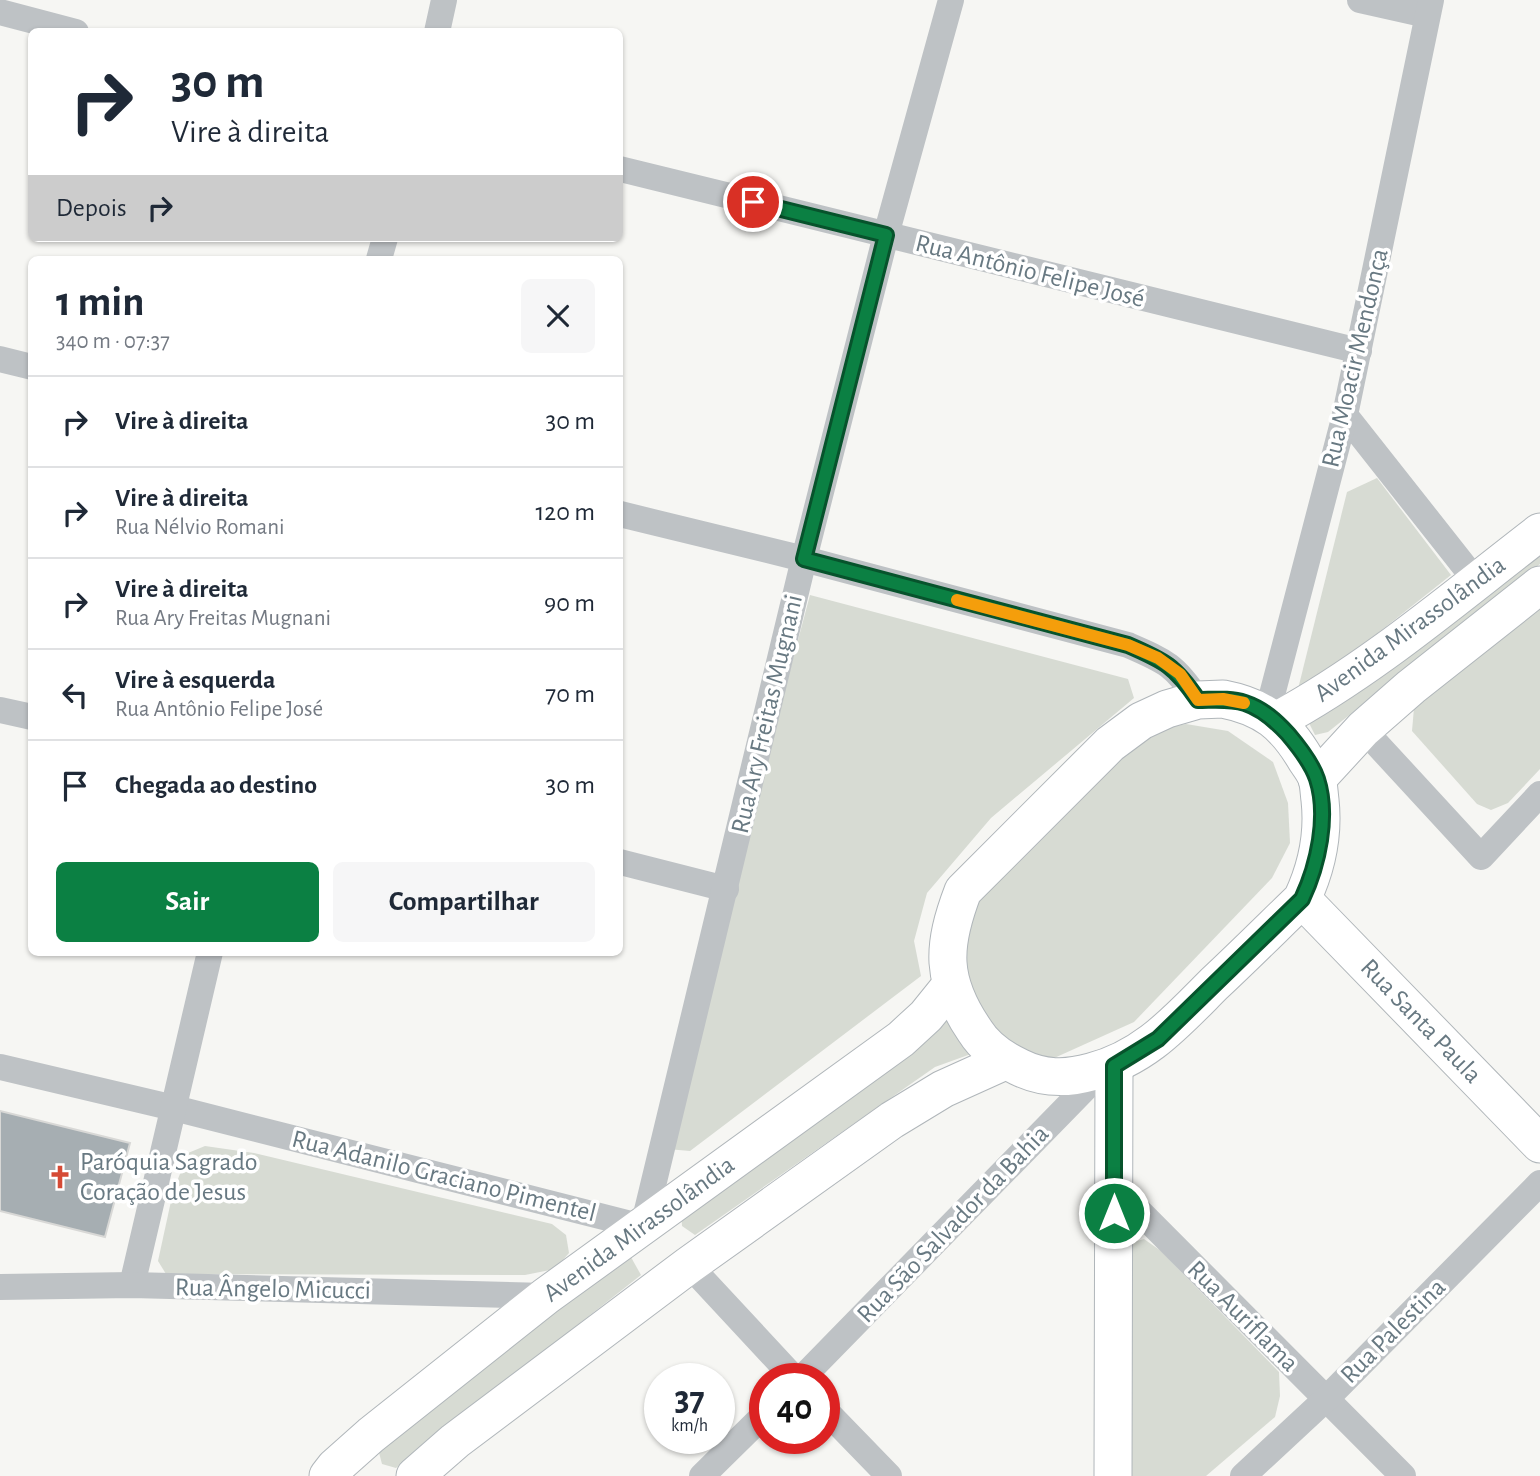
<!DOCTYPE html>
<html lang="pt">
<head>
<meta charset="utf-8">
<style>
	body { margin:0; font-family:"Alegreya Sans",sans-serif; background:#f6f6f7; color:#1f2937; height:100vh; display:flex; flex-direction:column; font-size:26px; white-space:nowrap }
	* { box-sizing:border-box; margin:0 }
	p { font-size:23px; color:#747a83 }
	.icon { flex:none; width:38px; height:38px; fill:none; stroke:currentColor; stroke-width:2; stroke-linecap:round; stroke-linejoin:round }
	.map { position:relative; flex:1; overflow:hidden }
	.sheet { position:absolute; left:28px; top:256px; width:595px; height:700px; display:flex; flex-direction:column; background:#fff; border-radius:10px; box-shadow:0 2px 5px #0004 }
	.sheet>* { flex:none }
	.hud { position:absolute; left:28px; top:28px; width:595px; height:214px; border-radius:10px; box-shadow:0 2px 5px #0004; background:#fff; color:#1f2937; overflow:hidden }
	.speed { position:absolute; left:644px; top:1363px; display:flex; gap:14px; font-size:35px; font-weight:700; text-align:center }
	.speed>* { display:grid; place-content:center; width:91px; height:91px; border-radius:50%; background:#fff; box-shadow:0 2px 5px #0004; line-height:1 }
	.speed small { font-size:18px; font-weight:400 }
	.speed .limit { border:10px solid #d22; background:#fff; color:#111 }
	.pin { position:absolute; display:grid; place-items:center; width:60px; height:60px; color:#fff; margin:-30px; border:4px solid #fff; border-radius:50%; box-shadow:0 2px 7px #0007 }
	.me { position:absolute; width:77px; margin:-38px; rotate:0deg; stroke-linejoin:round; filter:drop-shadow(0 0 5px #0008) }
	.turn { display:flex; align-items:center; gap:24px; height:147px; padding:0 28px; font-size:32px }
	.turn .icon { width:91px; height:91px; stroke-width:2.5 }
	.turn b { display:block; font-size:49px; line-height:60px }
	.then { display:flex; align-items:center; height:66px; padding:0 28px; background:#0003; gap:14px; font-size:26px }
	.round { display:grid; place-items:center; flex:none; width:74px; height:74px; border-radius:10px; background:#f6f6f7 }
	.summary { display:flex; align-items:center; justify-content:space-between; height:119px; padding:0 28px }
	h1 { font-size:42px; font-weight:700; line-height:52px }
	.primary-button { display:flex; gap:14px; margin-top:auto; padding:14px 28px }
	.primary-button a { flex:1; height:80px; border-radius:10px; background:#0b8043; color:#fff; font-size:28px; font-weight:700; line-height:80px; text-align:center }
	.primary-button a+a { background:#f6f6f7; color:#1f2937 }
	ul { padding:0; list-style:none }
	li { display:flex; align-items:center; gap:21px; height:91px; padding:0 28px; border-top:2px solid #e0e1e3 }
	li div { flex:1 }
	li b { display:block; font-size:26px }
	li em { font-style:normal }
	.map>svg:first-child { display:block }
</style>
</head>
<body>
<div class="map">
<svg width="1540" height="1476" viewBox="0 0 1540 1476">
	<rect width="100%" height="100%" fill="#f6f6f3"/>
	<g fill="#d7dbd3">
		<path d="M1377,478L1451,575L1310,687L1299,685L1347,492Z"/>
		<path d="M1540,541V564L1328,732L1315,735L1308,721Z"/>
		<path d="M810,595L1128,679L1134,698L991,818L927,893L914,941L921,976L690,1151L667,1149L675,1102Z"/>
		<path d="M1540,608V769L1508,803L1491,810L1477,804L1412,731L1414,708Z"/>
		<path d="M1186,724L1228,731L1273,762L1288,803L1290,843L1272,878L1134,1022L1052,1059L1002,1043L960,984L974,889L1148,732Z"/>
		<path d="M946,1014L982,1050L935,1067L695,1235L682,1226L681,1211Z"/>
		<path d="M205,1146L254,1153L552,1224L566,1235L569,1253L555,1269L525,1275L166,1274L158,1261L173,1192L188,1153Z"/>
		<path d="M1144,1239L1161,1251L1279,1372L1280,1396L1275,1417L1206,1476H1119L1123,1245Z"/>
		<path d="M627,1250L641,1275L396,1468L382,1464L377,1445Z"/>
	</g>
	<path fill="#a6aeb2" stroke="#d8d8d6" stroke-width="2" d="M0,1111L130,1143L105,1237L0,1211Z"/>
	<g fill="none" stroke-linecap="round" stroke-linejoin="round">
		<g stroke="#b0b6ba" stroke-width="39">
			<g id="secondary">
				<path d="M1223,699C1264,707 1285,724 1306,760C1310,766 1315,772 1317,779C1319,785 1319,793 1320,800C1324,836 1317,867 1302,899C1273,927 1244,956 1214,984C1176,1022 1145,1058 1091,1072C1066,1079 1043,1079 1019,1067C1002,1059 985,1047 975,1031C940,980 942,946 963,891L1110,744L1141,721L1167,709L1198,700Z"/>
				<path d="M1276,721C1372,669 1454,598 1540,532"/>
				<path d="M1317,779L1363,729L1411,687L1540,585"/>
				<path d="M1302,899L1540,1144"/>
				<path d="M328,1476L335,1467L371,1435L546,1296L901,1039L926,1016L951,985"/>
				<path d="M415,1476L455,1441L689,1265L892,1120L943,1089L1005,1061"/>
				<path d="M1113,1476L1114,1066"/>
			</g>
		</g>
		<g stroke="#bec2c5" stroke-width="26">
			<path d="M1360,0L1427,15"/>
			<path d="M0,12L76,32"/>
			<path d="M437,32L444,0"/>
			<path d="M620,169L1359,351"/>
			<path d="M379,259L385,238"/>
			<path d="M0,359L32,367"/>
			<path d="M1345,415L1476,581"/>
			<path d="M620,514L804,559L1128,645C1165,661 1175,665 1198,700"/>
			<path d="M0,710L32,717"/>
			<path d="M1267,714L1345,415L1431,0"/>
			<path d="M1363,729L1481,857L1540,794"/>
			<path d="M620,862L726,889"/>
			<path d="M0,1067L174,1108L643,1227L804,559L886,235L951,0"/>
			<path d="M1114,1186L1403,1476"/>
			<path d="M689,1265L795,1379"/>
			<path d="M132,1285L210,952"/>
			<path d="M0,1287L132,1285L546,1296"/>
			<path d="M801,1379L1105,1068"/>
			<path d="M824,1409L889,1476"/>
			<path d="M702,1476L765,1414"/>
			<path d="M1243,1476L1326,1399L1540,1183"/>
		</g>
		<use href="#secondary" stroke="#fff" stroke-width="37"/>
	</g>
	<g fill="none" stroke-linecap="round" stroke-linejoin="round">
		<g stroke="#07532c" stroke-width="18">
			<path id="route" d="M753,202L886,235L804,559L1128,645C1165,661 1175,666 1198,700C1213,700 1230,698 1245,703C1263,709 1276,721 1288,734C1299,747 1312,764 1317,779C1329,816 1318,865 1302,899L1158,1039L1114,1066V1213"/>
		</g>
		<use href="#route" stroke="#0b8043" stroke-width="12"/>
		<path stroke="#f59e0b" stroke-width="12" d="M957,600L1128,645L1158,658L1180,674L1198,700L1223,699L1244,703"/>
	</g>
	<defs>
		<g id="church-bare" transform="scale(1.89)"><path d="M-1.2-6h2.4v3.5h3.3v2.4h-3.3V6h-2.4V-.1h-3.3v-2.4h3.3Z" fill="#d54a35" stroke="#fff" stroke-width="2.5" paint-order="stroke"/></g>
	</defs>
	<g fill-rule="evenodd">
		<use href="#church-bare" x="60" y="1177"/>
	</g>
	<g text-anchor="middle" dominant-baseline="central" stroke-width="7" stroke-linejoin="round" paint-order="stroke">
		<g font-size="26" fill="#687982" stroke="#fff">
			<text transform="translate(1030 271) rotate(14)">Rua Antônio Felipe José</text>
			<text transform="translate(1355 358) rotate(-77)">Rua Moacir Mendonça</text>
			<text transform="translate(1410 629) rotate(-36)">Avenida Mirassolândia</text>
			<text transform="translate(767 714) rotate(-77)">Rua Ary Freitas Mugnani</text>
			<text transform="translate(1421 1021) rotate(46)">Rua Santa Paula</text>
			<text transform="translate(444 1176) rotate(14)">Rua Adanilo Graciano Pimentel</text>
			<text transform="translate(953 1224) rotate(-46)">Rua São Salvador da Bahia</text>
			<text transform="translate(639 1229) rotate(-36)">Avenida Mirassolândia</text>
			<text transform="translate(273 1289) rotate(1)">Rua Ângelo Micucci</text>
			<text transform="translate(1243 1316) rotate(45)">Rua Auriflama</text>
			<text transform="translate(1393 1331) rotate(-45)">Rua Palestina</text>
		</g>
		<g font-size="26" fill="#687982" stroke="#fff" text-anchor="start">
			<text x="80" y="1162">Paróquia Sagrado<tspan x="80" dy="30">Coração de Jesus</tspan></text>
		</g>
	</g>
</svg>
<div class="speed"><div>37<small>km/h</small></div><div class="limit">40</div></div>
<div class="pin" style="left:753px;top:202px;background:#d93025"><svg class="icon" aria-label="arrive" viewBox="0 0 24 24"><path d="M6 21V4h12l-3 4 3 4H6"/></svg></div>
<svg class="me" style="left:1114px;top:1213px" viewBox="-20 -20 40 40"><circle r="17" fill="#0b8043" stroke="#fff" stroke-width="3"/><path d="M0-11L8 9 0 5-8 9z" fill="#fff"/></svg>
<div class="hud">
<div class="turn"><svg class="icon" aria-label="right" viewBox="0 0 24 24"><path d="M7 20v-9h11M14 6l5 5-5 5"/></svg><div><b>30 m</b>Vire à direita</div></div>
<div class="then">Depois<svg class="icon" aria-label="right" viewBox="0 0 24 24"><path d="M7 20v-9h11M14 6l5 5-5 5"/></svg></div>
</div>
<section class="sheet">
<div class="summary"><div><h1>1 min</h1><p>340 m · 07:37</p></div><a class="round"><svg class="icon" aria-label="close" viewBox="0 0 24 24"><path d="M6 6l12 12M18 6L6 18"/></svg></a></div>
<ul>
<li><svg class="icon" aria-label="right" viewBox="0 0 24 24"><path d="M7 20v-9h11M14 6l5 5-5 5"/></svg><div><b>Vire à direita</b></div><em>30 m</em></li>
<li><svg class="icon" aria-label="right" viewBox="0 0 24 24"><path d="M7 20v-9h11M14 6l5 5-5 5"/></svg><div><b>Vire à direita</b><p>Rua Nélvio Romani</p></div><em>120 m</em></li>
<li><svg class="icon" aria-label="right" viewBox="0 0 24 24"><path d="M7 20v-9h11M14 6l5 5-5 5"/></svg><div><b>Vire à direita</b><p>Rua Ary Freitas Mugnani</p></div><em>90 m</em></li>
<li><svg class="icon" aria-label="left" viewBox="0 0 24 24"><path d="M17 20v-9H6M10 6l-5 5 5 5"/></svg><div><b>Vire à esquerda</b><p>Rua Antônio Felipe José</p></div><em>70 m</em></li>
<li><svg class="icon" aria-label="arrive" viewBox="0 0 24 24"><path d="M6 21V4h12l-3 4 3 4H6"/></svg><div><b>Chegada ao destino</b></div><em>30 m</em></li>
</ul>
<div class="primary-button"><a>Sair</a><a>Compartilhar</a></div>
</section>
</div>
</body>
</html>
